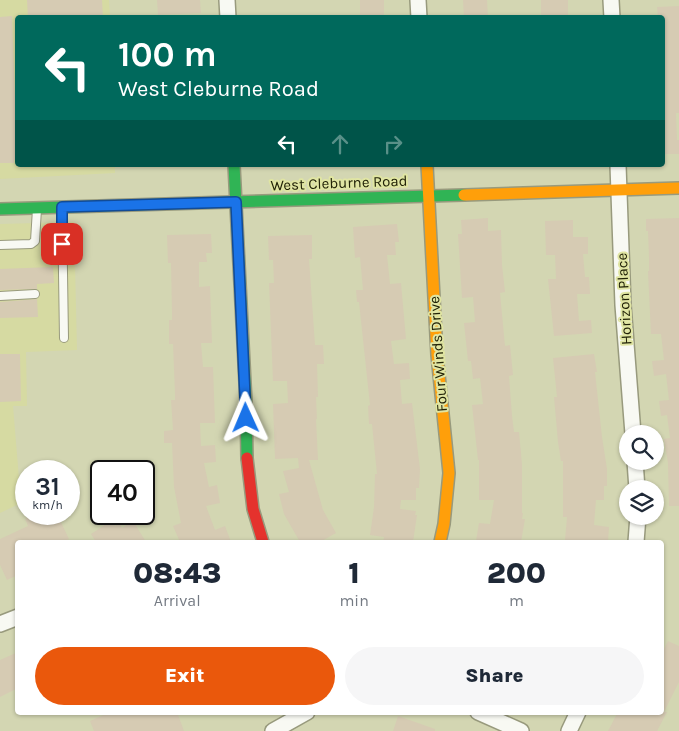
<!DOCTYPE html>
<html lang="en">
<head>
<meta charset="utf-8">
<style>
	body { margin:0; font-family:Karla,sans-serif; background:#f6f6f7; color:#1f2937; height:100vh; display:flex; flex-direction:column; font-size:19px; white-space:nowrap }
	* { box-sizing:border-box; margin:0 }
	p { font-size:16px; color:#747a83 }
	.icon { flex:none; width:28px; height:28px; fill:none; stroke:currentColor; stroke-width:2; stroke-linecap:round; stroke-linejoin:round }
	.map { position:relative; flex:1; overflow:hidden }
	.side { position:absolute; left:15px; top:540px; width:649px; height:175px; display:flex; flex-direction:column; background:#fff; border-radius:5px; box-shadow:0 1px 4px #0004 }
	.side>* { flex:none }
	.banner { position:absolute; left:15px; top:15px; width:650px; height:152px; border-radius:5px; box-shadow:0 1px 4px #0004; background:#00695c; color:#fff; overflow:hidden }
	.tools { position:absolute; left:619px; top:425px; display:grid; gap:10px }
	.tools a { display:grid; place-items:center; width:45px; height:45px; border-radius:50%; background:#fff; box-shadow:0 1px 4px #0004; font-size:25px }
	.speed { position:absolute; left:15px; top:460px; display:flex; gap:10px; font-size:25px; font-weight:700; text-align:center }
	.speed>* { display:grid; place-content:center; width:65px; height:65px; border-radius:50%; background:#fff; box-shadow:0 1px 4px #0004; line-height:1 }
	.speed small { font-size:12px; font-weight:400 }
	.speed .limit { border:2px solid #111; border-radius:8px; background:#fff; color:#111 }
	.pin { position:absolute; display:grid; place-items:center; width:42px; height:42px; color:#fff; margin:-21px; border-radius:10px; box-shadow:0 2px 8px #0006 }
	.me { position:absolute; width:55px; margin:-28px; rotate:359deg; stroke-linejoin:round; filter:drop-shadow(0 0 4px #0008) }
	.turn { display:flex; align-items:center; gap:18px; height:105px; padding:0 20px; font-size:22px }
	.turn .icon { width:65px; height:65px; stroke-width:2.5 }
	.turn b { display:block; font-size:35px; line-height:42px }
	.lanes { display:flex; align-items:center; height:48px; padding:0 20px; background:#0003; justify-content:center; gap:25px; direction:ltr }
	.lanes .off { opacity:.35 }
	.eta { display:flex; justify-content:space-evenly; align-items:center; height:85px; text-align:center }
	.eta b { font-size:30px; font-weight:800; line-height:35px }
	.button { display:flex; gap:10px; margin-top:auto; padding:10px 20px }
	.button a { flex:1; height:58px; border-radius:30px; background:#ea580c; color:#fff; font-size:20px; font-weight:800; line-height:58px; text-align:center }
	.button a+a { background:#f6f6f7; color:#1f2937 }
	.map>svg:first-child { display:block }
</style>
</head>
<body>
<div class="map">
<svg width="679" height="731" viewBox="0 0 679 731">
	<rect width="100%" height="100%" fill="#d3d6b2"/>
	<g fill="#d6daa2">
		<path d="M0,0H109L110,17L18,18V165H115V173L0,179Z"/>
		<path d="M74,222L77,350L26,352L27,406H13L21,503L0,513V224Z"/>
	</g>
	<g fill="#d6cbb3">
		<path d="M27,0H102L103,18H28Z"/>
		<path d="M157,0H200L201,13L158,15Z"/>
		<rect x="360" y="0" width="24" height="18"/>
		<path d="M463,0H487L488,18H464Z"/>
		<rect x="541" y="0" width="27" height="18"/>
		<path d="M679,6V113H676L677,140H679V154H662V18H658L657,7Z"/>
		<path d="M12,16L15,98H17L18,160H14V163H0V17Z"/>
		<path d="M488,218V231L501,230L502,265L505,292L500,293L505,346L510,345L513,375L509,376L512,416L514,432H519L522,464V513H523L522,519H525L521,542H486L476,541L479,523L490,524L494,500H479V460H478L472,405L483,404L480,378L473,379L471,361H468L464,323L475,322L473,297L462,298L458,234H462L461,220Z"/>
		<path d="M679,218V506H669L668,463L664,439L670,438L667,415L661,416L659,401L669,400L666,374L654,376L652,361L664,360L661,334H651L648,271H649V257L648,231H646V219Z"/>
		<path d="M573,220V237H588V254H583L585,277H589L590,294H577L579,321L591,320L592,333L554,336L548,279H556L555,255H546L545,221Z"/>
		<path d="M397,224L399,242H395L396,255H387L390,284L401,283L406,339L391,341L394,364L409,363L410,379L400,380L402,404L412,403L420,469L419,488H416V500H401L400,509L416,511L415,515H417L413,542H383L384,537L370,535L374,507L375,474H377L372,424H369L368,406L370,405L359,302H357L356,290H363L360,257L355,258L353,227Z"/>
		<path d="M211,234L212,253H206L207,262H199V287L210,286L212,343H201L203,367H213L215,423H200L201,446L215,445L216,462L204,463L209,487L217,485L220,503L206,506L215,530L225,526L231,542H180L173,526L181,523L174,487L172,443H164V431L173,430L171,400H175V394L173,344H169V320H172V312L171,263H168L167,235Z"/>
		<path d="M312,235V259H309L315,345H323L324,364H317L318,397H316L317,419H316L318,460H309L323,510L336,533L320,542H300L284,514L279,494L289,492L283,471L299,468L298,458L275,459L273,404L288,403L287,381H273L269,283H274L273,260H269L268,236Z"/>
		<path d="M53,267L54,283L37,284V289L0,290V269Z"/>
		<path d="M37,299L38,317L0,318V302Z"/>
		<path d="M0,354H20L21,401L0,402Z"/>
		<path d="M594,354L597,372H595L602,437L607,469V486H604V500H596L594,525L609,527L608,542L565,540L567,517H563V461H561L558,442L554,397H557L553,358Z"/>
		<path d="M37,514H57L69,539L61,542H18V575L7,580L0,565V539L28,526L25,519Z"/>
		<path d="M111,521L115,526L119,523L122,528L133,521L146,542H96L91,534Z"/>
		<path d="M668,641L679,646V682L664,712H667L657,731H608L618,712H661V655Z"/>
		<path d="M18,652V688L0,697V660Z"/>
		<path d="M110,712H177L184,731H94L90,721Z"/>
		<path d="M398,716L435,729V731H393Z"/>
	</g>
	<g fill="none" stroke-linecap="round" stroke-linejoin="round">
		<g stroke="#989a7d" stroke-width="10">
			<g id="lane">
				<path d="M62,208L64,338"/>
				<path d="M0,245L31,244L35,241L37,209"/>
				<path d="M0,296L35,294"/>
			</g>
		</g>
		<g stroke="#989a7d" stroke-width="18">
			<g id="street">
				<path d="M227,0L228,18"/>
				<path d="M418,0L419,18"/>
				<path d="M611,0L612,18"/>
				<path d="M618,165L623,305L633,434"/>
				<path d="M635,461L637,489"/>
				<path d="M636,542L638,516"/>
				<path d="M0,624L18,617"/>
				<path d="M478,712L521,731"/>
				<path d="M273,731L307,712"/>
				<path d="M569,731L578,712"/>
			</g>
		</g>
		<g stroke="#989a7d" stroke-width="14">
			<g id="fast">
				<path d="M234,165L246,403L247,458"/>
				<path d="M0,209L464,195"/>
			</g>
		</g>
		<g stroke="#989a7d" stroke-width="14">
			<g id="slow">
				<path d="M427,165L437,355L449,473L444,524L440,542"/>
				<path d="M464,195L679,188"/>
			</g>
		</g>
		<g stroke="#989a7d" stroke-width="14">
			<path id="jam" d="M247,458L253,509L263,542"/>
		</g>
		<use href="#lane" stroke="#f8f9f3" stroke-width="8"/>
		<use href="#street" stroke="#f8f9f3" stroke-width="15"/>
		<use href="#fast" stroke="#30b455" stroke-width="11"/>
		<use href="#slow" stroke="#ff9f0a" stroke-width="11"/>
		<use href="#jam" stroke="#e5322d" stroke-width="11"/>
	</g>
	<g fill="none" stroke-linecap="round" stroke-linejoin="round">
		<g stroke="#114b97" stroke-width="12">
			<path id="route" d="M62,244V207L236,202L246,418"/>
		</g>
		<use href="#route" stroke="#1a73e8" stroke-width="9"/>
	</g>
	<g text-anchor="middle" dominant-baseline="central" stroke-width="4" stroke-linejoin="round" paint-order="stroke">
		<g font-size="15" fill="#212207" stroke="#e0e5a3">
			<text transform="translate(339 183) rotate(-2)">West Cleburne Road</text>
			<text transform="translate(624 299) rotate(-93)">Horizon Place</text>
			<text transform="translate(438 354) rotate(-94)">Four Winds Drive</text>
		</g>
	</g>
</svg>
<div class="tools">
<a><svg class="icon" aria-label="search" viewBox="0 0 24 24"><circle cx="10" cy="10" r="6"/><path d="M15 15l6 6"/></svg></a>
<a><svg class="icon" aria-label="layers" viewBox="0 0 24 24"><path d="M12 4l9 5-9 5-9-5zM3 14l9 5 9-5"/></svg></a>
</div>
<div class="speed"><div>31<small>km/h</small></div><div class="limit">40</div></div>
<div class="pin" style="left:62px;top:244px;background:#d93025"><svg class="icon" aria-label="arrive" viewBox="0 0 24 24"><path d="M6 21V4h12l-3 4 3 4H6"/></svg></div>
<svg class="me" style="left:246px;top:418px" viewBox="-20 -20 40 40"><path d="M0-17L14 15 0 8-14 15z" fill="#1a73e8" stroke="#fff" stroke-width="4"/></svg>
<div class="banner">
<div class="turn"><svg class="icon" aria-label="left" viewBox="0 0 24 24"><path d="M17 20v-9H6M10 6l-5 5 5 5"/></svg><div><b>100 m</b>West Cleburne Road</div></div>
<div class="lanes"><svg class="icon" aria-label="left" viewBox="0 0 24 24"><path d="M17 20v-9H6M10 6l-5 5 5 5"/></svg><svg class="icon off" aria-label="ahead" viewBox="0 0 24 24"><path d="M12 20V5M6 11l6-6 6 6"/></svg><svg class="icon off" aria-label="right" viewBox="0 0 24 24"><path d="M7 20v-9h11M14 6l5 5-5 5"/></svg></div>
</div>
<section class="side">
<div class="eta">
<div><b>08:43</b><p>Arrival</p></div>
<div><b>1</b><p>min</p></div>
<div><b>200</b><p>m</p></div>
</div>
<div class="button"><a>Exit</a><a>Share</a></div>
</section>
</div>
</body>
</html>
